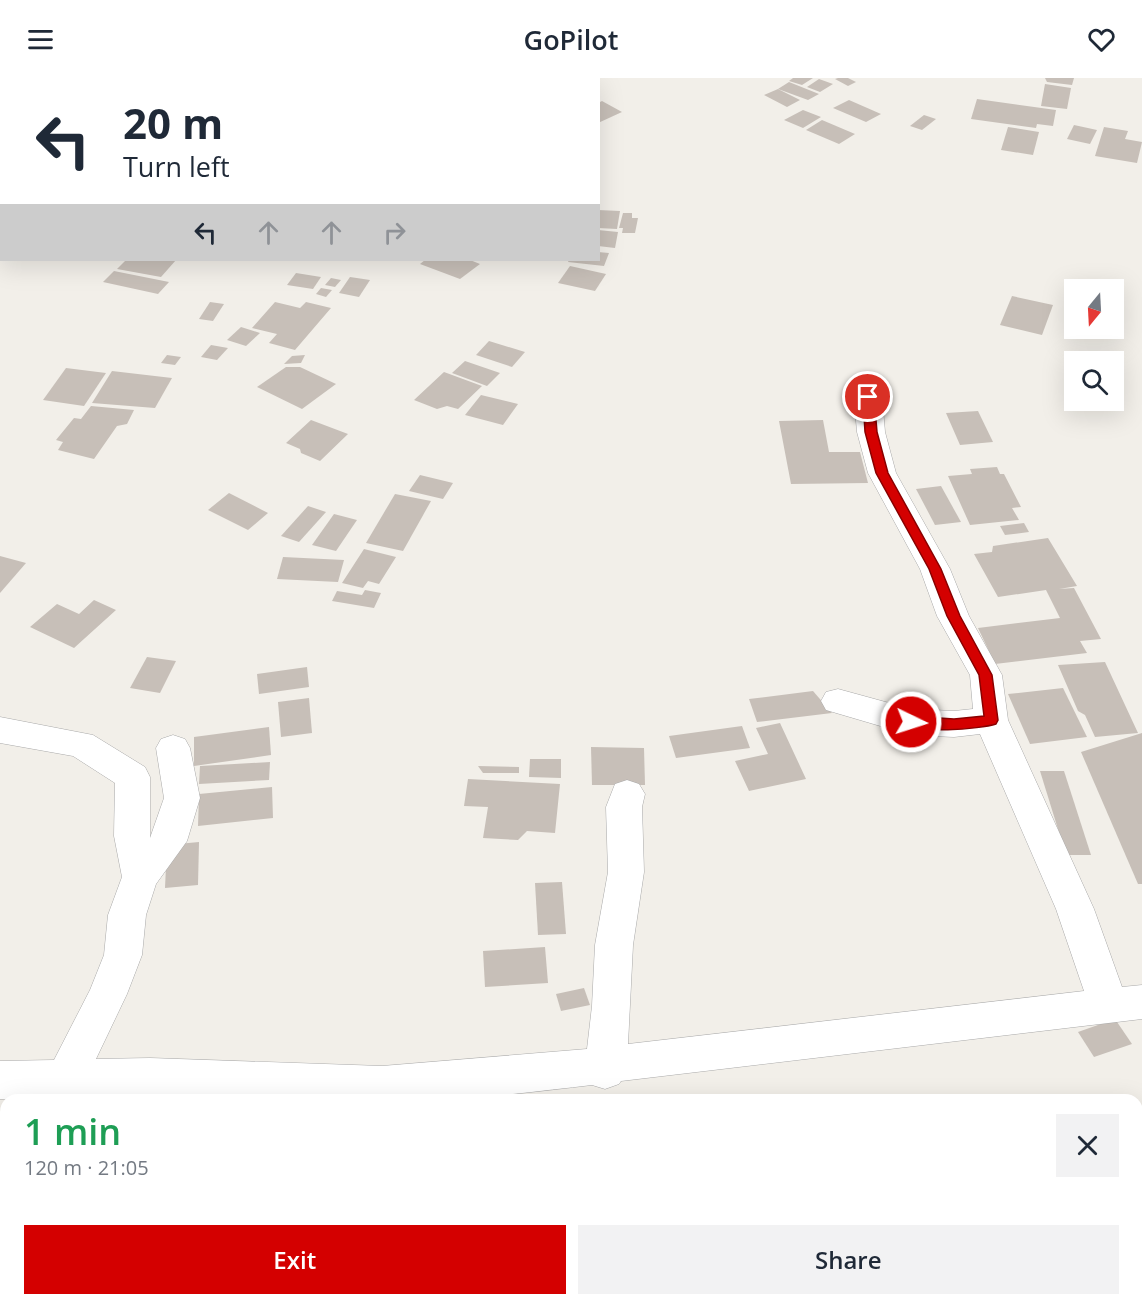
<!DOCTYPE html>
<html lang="en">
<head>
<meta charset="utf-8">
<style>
	body { margin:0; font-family:"Open Sans",sans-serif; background:#f2f2f3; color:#1f2937; height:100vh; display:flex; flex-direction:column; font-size:22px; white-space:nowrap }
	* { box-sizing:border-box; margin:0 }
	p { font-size:20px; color:#747a83 }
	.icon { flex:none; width:33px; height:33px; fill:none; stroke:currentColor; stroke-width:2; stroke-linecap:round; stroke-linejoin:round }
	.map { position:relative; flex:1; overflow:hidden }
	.panel { position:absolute; left:0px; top:1016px; width:1143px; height:212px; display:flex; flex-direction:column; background:#fff; border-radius:18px 18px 0 0; box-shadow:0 6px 24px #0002 }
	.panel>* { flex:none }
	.top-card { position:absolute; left:0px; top:0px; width:600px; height:183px; box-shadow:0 6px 24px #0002; background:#fff; color:#1f2937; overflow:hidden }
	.needle { width:39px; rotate:198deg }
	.fabs { position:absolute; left:1064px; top:201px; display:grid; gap:12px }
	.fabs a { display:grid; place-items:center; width:60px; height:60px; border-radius:0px; background:#fff; box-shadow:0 6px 24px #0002; font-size:30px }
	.pin { position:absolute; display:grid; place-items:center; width:51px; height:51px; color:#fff; margin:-26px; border:3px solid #fff; border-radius:50%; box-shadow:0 2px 6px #0007 }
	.me { position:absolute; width:66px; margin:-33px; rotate:94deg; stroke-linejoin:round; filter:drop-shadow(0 0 4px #0008) }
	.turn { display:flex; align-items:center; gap:21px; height:126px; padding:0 24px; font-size:27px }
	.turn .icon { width:78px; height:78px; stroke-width:2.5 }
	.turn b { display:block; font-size:42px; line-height:51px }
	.lanes { display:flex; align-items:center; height:57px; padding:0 24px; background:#0003; justify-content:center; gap:30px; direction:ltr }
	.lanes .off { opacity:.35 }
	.round { display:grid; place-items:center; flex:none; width:63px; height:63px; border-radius:0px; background:#f2f2f3 }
	.head { display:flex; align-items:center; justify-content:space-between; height:102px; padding:0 24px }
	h1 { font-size:36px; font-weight:600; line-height:45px; color:#1e9e55 }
	.action { display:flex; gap:12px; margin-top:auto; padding:12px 24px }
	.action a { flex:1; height:69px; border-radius:0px; background:#d40000; color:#fff; font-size:24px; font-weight:600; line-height:69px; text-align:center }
	.action a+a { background:#f2f2f3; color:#1f2937 }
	header { display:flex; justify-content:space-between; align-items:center; height:78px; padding:0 24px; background:#fff; font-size:27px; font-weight:600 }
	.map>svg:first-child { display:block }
</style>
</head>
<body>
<header><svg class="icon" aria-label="menu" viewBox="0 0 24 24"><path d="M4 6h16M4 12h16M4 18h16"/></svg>GoPilot<svg class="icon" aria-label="heart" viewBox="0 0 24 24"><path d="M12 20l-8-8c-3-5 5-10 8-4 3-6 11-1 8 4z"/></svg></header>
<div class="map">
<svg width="1142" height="1226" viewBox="0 0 1142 1226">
	<rect width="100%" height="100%" fill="#f2efe9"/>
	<g fill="#c7bfb8">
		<path d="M793,0H813L802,7L789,3Z"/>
		<path d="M838,0H848L856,4L848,8L835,1Z"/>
		<path d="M1045,0H1074L1072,7L1047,4Z"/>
		<path d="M819,1L833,6L820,14L807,9Z"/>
		<path d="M789,4L819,16L808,22L778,11Z"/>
		<path d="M1045,6L1071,10L1067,31L1041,28Z"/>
		<path d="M778,11L800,22L787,29L764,17Z"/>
		<path d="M977,21L1056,32L1053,48L1037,46L1036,50L971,41Z"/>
		<path d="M849,22L881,36L866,44L833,30Z"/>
		<path d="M602,23L622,34L598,45V25Z"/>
		<path d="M803,32L821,39L803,50L784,42Z"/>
		<path d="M924,37L936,41L922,52L910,48Z"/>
		<path d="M822,42L855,56L839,66L806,52Z"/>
		<path d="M1074,47L1097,52L1090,66L1067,61Z"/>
		<path d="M1008,49L1039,54L1033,77L1001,72Z"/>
		<path d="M1104,49L1128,53L1125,61L1142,64L1137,85L1095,78Z"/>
		<path d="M598,132L620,133L617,151L598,150Z"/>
		<path d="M623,135H632V140H638L635,155H622L623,150H619Z"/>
		<path d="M598,152L618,154L615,170L598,168Z"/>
		<path d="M598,174L609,175L604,188L568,184L569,182H598Z"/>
		<path d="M126,182H176L161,199L117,191Z"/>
		<path d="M425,182H470L480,186L460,201L420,186Z"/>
		<path d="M570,188L606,196L595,213L558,205Z"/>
		<path d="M114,193L169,204L158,216L103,204Z"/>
		<path d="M296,195L321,199L313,211L287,207Z"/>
		<path d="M350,199L370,202L359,219L339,215Z"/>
		<path d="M331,200L341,202L335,209L325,207Z"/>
		<path d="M321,210L332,212L326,219L316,216Z"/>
		<path d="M1012,218L1053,227L1042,257L1000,247Z"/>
		<path d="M210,224L224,226L213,243L199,241Z"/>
		<path d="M275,224L300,230L306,224L331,230L295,272L269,265L277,256L252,250Z"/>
		<path d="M241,249L260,255L246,268L227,262Z"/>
		<path d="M489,263L525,274L512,289L476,277Z"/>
		<path d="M211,267L228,270L217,282L201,279Z"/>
		<path d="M167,277L181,279L175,287L161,285Z"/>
		<path d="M305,277L301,285L284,286L292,278Z"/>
		<path d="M465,283L500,295L487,308L452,295Z"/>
		<path d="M286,289H300L336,306L302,331L257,309Z"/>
		<path d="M66,290L106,295L84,328L43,322Z"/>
		<path d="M112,293L172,300L155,330L92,325Z"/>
		<path d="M444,294L482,308L458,331L447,328L437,331L414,322Z"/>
		<path d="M481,317L518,326L503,347L465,337Z"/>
		<path d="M91,328L134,332L127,346L117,348L94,381L58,372L63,364L56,362L74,340L81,341Z"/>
		<path d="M978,333L993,364L960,367L946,335Z"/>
		<path d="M311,342L348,356L320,383L301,375L300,371L286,365Z"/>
		<path d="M823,342L829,374H860L868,405L791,406L779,343Z"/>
		<path d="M997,389L1000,396H1004L1021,429L1012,430L1019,442L970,447L948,398L972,396L970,391Z"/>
		<path d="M420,397L453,405L443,421L409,413Z"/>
		<path d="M941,408L961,444L935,447L916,411Z"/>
		<path d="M229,415L268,435L248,452L208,432Z"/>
		<path d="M395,416L431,423L403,473L366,465Z"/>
		<path d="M308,428L326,434L299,464L281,458Z"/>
		<path d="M334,436L357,442L336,473L312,467Z"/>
		<path d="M1024,445L1029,454L1005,457L1000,448Z"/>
		<path d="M1048,460L1077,508L1059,511L1074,510L1101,561L1080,563L1087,575L995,586L978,550L1060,540L1046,512L998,519L974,476L992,474L993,468Z"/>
		<path d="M364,471L396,479L379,506L368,503L363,510L342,505Z"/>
		<path d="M0,478L26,485L0,515Z"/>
		<path d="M283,479L344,482L338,504L277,501Z"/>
		<path d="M365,512L381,515L374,530L332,523L337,513L362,517Z"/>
		<path d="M94,522L116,532L74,570L30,549L57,526L79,536Z"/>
		<path d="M147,579L176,583L160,615L130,610Z"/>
		<path d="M1105,584L1138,655L1095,659L1085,637L1078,633L1058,587Z"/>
		<path d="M307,589L309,609L259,616L257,596Z"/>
		<path d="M1063,610L1087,659L1030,666L1008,616Z"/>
		<path d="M813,613L832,635L757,644L749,621Z"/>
		<path d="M309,620L312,655L281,659L278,624Z"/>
		<path d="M780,645L806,701L749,713L735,683L768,676L756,650Z"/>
		<path d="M742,648L750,670L676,680L669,658Z"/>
		<path d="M269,649L271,677L194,688V659Z"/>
		<path d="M1142,655V806H1138L1081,674Z"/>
		<path d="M591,669L644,670L645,707H592Z"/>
		<path d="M530,681H561V700L529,699Z"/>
		<path d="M270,684L269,702L199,706L200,688Z"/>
		<path d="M478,688L519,689V695H483Z"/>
		<path d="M1040,693H1064L1091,777H1066Z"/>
		<path d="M468,701L560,706L555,755L527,753L518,762L483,760L488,729L464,728Z"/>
		<path d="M272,709L273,740L198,748L199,716Z"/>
		<path d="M199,764L198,807L165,810L167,767Z"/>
		<path d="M562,804L566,856L538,857L535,805Z"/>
		<path d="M545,869L548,905L485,909L483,873Z"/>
		<path d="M584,910L590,927L561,933L556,916Z"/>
		<path d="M1115,941L1132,966L1094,979L1078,954Z"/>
		<rect x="315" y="1221" width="108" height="5"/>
		<path d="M857,1221H915L911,1226H864Z"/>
	</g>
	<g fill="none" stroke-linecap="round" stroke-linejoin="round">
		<g stroke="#a9a9a9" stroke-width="1">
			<g id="minor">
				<path d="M868,311L878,313L882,319L885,354L896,395L950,491L969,538L1002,597L1008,642L1094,831L1122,909L1142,907V941L621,1003L619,1006L605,1011L592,1007C540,1013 486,1020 433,1022C317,1024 202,1015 86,1018L85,1022L0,1021V983L54,982L90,912L104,877L108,837L122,799L114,758L115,705L73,678L0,665V639L93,657L145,689L150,699V760L164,720L156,670L161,661L173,657L185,661L190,670L200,720L187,763L156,806L146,837L142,877L127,916L96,981L150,980L382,988L587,971L592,928L595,867L608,794L606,729L615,706L627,702L639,706L645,716L642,729L644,794L633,867L628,966L1084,913L1056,831L980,656L954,659L911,657L826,632L821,623L826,614L838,611L911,631L954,633L973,631L970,597L937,538L920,491L868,395L857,354L854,319L858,313Z"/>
				<rect x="52" y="1221" width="44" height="5"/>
			</g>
		</g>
		<use href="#minor" fill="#fff" fill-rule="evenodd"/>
	</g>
	<path fill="#d40000" stroke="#8a0000" stroke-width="1.5" d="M868,315L874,319L877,354L888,395L941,491L960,538L992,597L998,642L996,646C981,651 913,657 904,644L911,638L954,641L984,638L979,597L947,538L929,491L876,395L865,354L863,319Z"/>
</svg>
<div class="fabs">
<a><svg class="needle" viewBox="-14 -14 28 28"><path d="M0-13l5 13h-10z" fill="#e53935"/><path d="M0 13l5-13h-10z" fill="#747a83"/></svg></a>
<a><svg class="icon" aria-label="search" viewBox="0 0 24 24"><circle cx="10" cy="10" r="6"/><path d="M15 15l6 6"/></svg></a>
</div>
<div class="pin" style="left:868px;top:319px;background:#d93025"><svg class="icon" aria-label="arrive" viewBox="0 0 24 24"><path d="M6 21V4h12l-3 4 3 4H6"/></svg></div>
<svg class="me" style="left:911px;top:644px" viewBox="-20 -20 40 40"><circle r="17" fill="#d40000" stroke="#fff" stroke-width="3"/><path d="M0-11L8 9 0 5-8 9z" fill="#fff"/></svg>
<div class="top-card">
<div class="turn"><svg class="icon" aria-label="left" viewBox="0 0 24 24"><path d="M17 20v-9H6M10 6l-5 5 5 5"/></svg><div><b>20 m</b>Turn left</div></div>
<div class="lanes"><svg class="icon" aria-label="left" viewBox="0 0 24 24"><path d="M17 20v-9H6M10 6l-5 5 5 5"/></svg><svg class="icon off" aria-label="ahead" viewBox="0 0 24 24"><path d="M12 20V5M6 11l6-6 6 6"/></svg><svg class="icon off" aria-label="ahead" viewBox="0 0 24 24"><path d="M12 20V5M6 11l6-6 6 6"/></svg><svg class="icon off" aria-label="right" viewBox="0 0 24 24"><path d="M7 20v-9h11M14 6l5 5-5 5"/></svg></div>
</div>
<section class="panel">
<div class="head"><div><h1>1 min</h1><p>120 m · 21:05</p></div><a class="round"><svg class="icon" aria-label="close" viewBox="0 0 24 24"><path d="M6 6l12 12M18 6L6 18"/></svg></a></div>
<div class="action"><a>Exit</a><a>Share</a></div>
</section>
</div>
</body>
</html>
